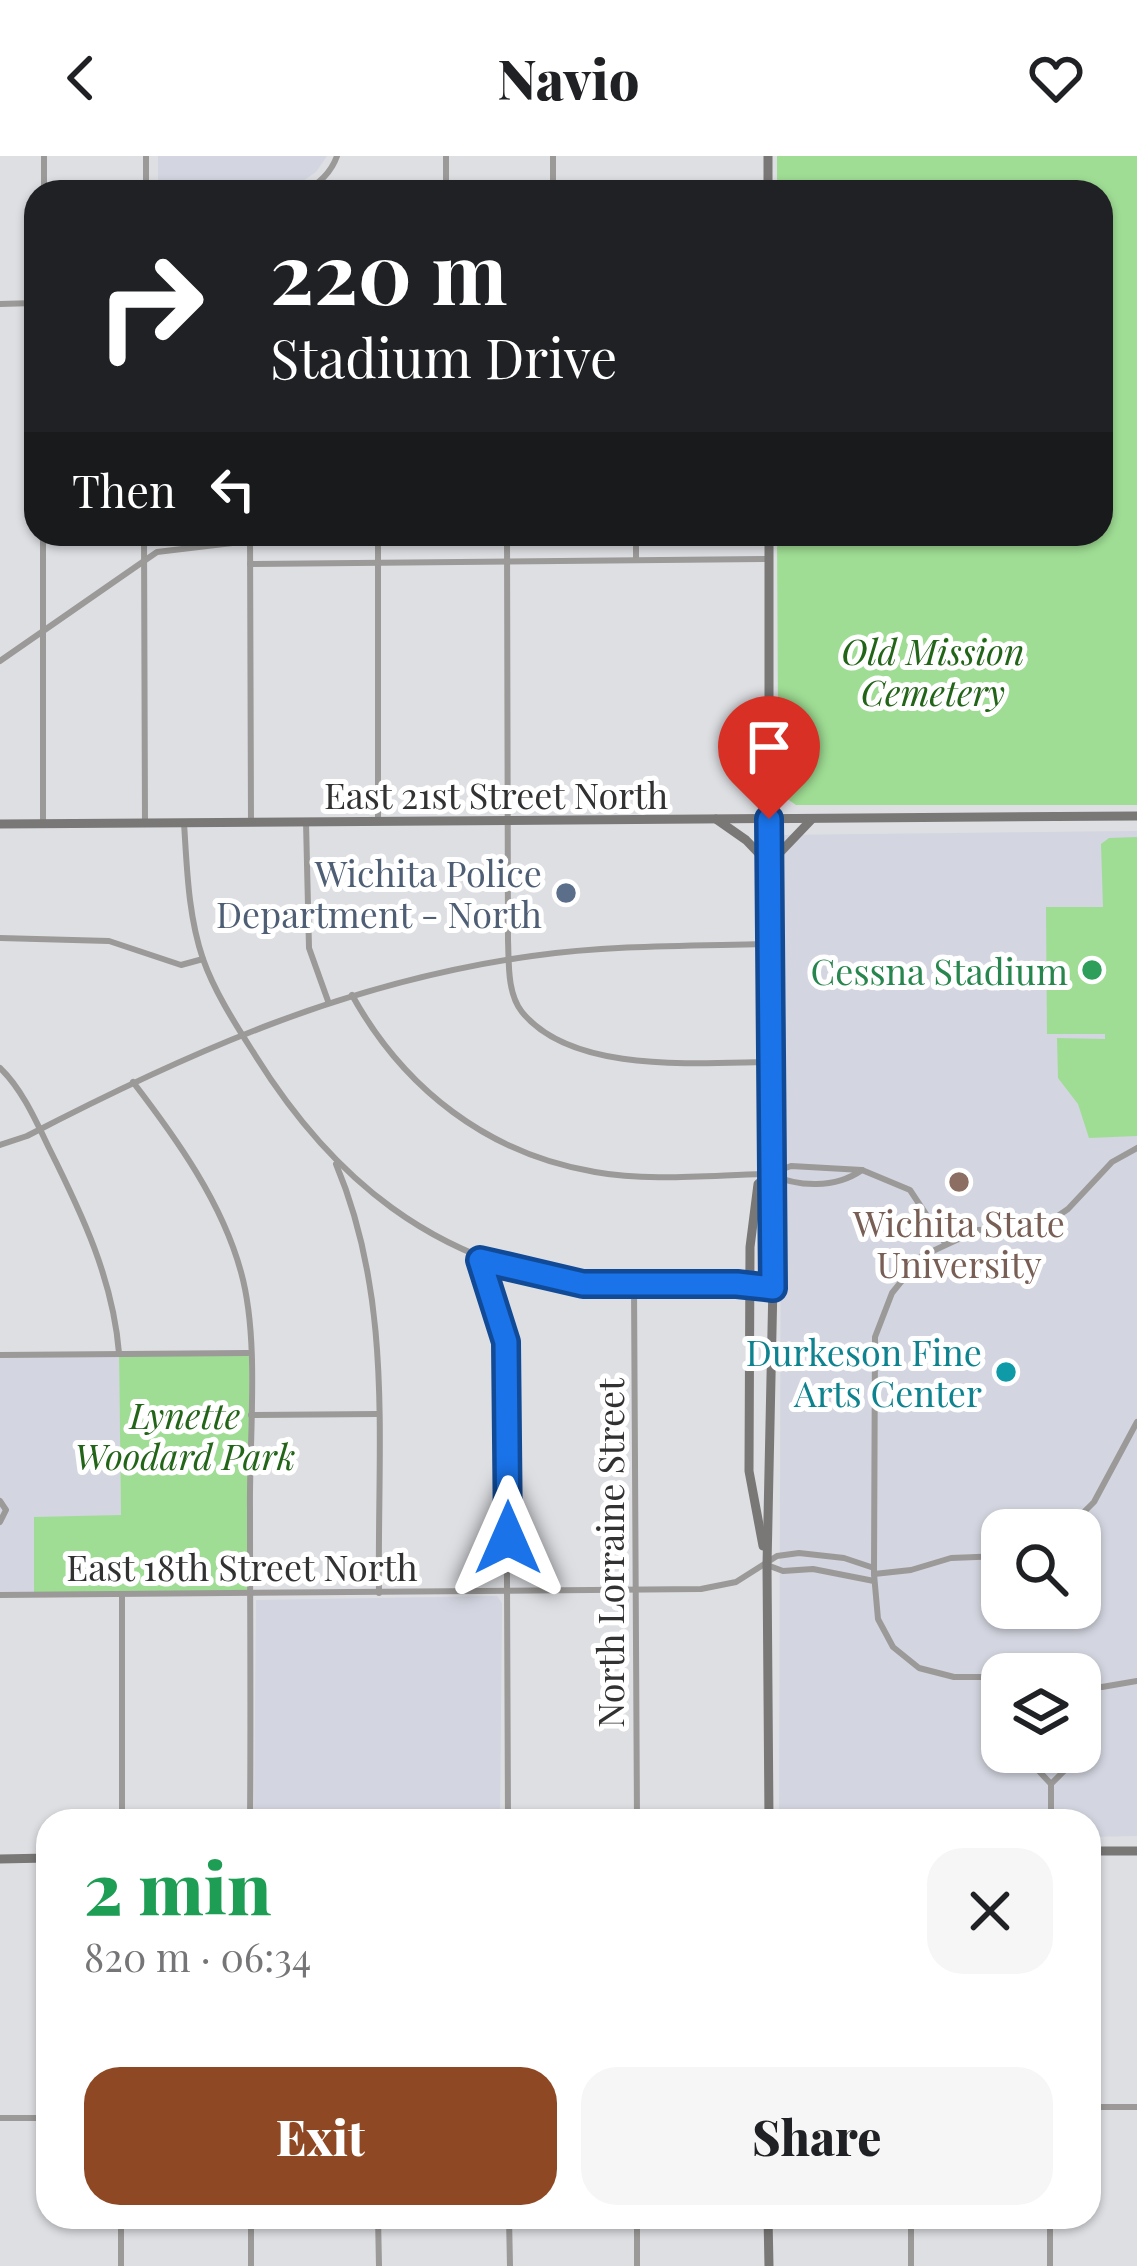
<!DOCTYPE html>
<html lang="en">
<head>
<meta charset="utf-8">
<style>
	body { margin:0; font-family:"Playfair Display",serif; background:#f6f6f6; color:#202124; height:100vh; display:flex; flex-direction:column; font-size:45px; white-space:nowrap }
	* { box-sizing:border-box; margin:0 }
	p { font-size:39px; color:#757577 }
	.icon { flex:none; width:66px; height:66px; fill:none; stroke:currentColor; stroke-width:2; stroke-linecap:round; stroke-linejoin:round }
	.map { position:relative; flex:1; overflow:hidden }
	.panel { position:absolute; left:36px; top:1653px; width:1065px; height:420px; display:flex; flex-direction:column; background:#fff; border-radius:36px; box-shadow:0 3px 9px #0004 }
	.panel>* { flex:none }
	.banner { position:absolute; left:24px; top:24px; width:1089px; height:366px; border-radius:36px; box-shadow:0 3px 9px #0004; background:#202124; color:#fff; overflow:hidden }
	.buttons { position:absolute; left:981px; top:1353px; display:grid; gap:24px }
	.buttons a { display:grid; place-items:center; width:120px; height:120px; border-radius:24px; background:#fff; box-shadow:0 3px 9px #0004; font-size:60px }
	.pin { position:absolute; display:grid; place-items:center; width:102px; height:102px; color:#fff; margin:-123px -51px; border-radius:50% 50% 50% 0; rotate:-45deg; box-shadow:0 0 12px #0007 }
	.pin .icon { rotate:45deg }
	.me { position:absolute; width:132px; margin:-66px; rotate:0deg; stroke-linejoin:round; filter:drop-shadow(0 0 9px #0008) }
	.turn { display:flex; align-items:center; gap:42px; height:252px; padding:0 48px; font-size:54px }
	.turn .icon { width:156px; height:156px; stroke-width:2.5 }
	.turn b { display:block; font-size:84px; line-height:102px }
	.then { display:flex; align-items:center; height:114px; padding:0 48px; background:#0003; gap:24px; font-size:45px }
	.round { display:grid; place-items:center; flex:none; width:126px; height:126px; border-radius:36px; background:#f6f6f6 }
	.overview { display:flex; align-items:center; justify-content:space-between; height:204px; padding:0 48px }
	h1 { font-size:72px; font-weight:800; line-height:90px; color:#1e9e55 }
	.button { display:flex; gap:24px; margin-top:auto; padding:24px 48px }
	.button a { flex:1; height:138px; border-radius:36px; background:#8f4824; color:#fff; font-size:48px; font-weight:800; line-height:138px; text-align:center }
	.button a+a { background:#f6f6f6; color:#202124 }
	header { display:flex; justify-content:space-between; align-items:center; height:156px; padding:0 48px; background:#fff; font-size:54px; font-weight:800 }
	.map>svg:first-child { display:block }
</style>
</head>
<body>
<header><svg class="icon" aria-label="back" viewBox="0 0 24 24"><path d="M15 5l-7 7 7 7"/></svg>Navio<svg class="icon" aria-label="heart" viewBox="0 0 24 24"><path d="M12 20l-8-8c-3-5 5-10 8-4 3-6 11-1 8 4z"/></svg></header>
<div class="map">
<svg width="1137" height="2110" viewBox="0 0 1137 2110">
	<rect width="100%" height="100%" fill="#dedfe3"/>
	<g fill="#d3d5e0" fill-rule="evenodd">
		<path d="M158,0H327L316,16L291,33L158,36Z"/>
		<path d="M1137,675V1680L1089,1681V1665H779L782,679ZM1002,1374H1080V1452H1002ZM1002,1518H1080V1596H1002Z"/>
		<path d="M119,1197L121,1360L34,1439H0V1199Z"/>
		<path d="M497,1440L502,1447L500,1665H254L256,1444Z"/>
	</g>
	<g fill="#9fdd94">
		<path d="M777,0H1137V649H796L783,640L778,562L777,378H1101V36H777Z"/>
		<path d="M1137,681V980L1089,982L1078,948L1058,922L1057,882L1105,883V878H1047L1046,751H1103L1101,688L1109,682Z"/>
		<path d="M119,1197H249L251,1437L34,1439V1361L121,1359Z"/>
	</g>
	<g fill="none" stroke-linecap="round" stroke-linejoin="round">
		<g stroke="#9b9a98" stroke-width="6">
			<path d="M44,0V36"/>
			<path d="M446,0V36"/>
			<path d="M146,36V0"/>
			<path d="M303,36C319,28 331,17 337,0"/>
			<path d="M553,36V0"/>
			<path d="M0,148L36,147"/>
			<path d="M144,378L145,667"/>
			<path d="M250,378L251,667"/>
			<path d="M507,378L508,784C509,807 507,837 522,856C572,918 698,907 769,906"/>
			<path d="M636,378V404"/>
			<path d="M250,408L768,403"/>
			<path d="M0,505L157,396L249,385"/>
			<path d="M306,666L309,792L328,845"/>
			<path d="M378,666V378"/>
			<path d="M184,667C187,712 188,759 203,803C215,837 236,869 255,899C333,1024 433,1105 581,1128C644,1137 710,1126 773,1132"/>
			<path d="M43,668V378"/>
			<path d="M0,782L109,785L181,809L203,803"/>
			<path d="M352,839C404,933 488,998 595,1016C650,1026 713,1019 769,1018L791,1010L862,1014C835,1033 798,1031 769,1018"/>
			<path d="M0,912C22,933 36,965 49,992C82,1058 113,1123 119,1197"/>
			<path d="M133,926C176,982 222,1046 241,1116C260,1184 249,1282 250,1353C250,1457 251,1561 250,1665"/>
			<path d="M0,989L27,980C191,895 347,826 532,800C611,789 690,790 769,788"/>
			<path d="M336,1008C394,1146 377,1290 379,1437"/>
			<path d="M862,1014L910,1034L945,1087"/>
			<path d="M480,1104L506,1186L508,1665"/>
			<path d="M634,1129L637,1665"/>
			<path d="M0,1199L248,1197"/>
			<path d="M251,1259L377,1258"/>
			<path d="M0,1345L6,1354L0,1366"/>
			<path d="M1066,1374L1094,1346L1137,1266"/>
			<path d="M767,1409L783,1415L813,1413L874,1425"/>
			<path d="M874,1418L911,1414L951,1402L1002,1400"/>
			<path d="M122,1438V1665"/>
			<path d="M0,1439L701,1433L736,1426L777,1400L799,1397L844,1402L874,1412"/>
			<path d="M1002,1521H954L919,1512L893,1491L878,1463L874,1418L875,1181L892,1137L922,1100L978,1074L1029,1071L1052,1064L1068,1053L1112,1006L1137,992"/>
			<path d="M1080,1529L1102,1531L1137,1525"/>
			<path d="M1033,1596L1037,1613L1051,1628"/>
			<path d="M1051,1665V1628L1066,1613L1071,1596"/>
			<path d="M1089,1951H1137"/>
			<path d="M0,1962H48"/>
			<path d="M121,2061V2110"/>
			<path d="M251,2061V2110"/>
			<path d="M378,2061L379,2110"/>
			<path d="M509,2061L510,2110"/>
			<path d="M637,2061V2110"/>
			<path d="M911,2061V2110"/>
			<path d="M1050,2061V2110"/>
		</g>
		<g stroke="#7a7876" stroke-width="9">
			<path d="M768,0V36"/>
			<path d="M769,378V1018L775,1034L767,1409L769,1665"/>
			<path d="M716,663L746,684L769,708L812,663"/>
			<path d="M0,668L1137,660"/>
			<path d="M763,1390L749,1315L750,1091L758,1028L769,1018"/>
			<path d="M1089,1695H1137"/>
			<path d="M0,1703L48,1702"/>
			<path d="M768,2061L769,2110"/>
		</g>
	</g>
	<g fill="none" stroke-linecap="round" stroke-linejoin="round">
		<g stroke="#114b97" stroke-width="30">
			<path id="route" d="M508,1382L506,1186L480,1104L583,1128H737L773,1132L769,663"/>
		</g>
		<use href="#route" stroke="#1a73e8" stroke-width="21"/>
	</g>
	<circle fill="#5c6f8a" stroke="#fff" stroke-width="4.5" cx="566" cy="737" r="12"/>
	<circle fill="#2e9e5b" stroke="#fff" stroke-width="4.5" cx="1092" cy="814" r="12"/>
	<circle fill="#8d6e63" stroke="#fff" stroke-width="4.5" cx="959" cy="1026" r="12"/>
	<circle fill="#0f9aa8" stroke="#fff" stroke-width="4.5" cx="1006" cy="1216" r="12"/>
	<g text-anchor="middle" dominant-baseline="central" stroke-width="10" stroke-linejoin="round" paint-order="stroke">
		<g font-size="36" font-style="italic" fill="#236518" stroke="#fff">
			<text x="933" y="494">Old Mission<tspan x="933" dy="41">Cemetery</tspan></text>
			<text x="185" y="1258">Lynette<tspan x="185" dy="41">Woodard Park</tspan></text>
		</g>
		<g font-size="36" fill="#313132" stroke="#fff">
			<text x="496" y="638">East 21st Street North</text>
			<text transform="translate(609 1397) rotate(-90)">North Lorraine Street</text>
			<text x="242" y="1410">East 18th Street North</text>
		</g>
		<g font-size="36" fill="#4e5e75" stroke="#fff" text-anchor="end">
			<text x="542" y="716">Wichita Police<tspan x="542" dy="41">Department - North</tspan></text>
		</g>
		<g font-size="36" fill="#27864d" stroke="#fff" text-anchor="end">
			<text x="1068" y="814">Cessna Stadium</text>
		</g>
		<g font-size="36" fill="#785e54" stroke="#fff">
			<text x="959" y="1066">Wichita State<tspan x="959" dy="41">University</tspan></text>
		</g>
		<g font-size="36" fill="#0d838f" stroke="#fff" text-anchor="end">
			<text x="982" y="1195">Durkeson Fine<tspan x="982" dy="41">Arts Center</tspan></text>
		</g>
	</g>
</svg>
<div class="buttons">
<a><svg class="icon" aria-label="search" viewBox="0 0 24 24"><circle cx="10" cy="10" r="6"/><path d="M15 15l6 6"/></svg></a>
<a><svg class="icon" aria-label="layers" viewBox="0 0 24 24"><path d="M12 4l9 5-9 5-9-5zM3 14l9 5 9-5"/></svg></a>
</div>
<div class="pin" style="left:769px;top:663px;background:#d93025"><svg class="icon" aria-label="arrive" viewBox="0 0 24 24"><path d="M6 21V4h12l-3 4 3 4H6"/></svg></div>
<svg class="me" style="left:508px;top:1382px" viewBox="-20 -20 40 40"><path d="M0-17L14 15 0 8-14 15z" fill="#1a73e8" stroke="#fff" stroke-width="4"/></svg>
<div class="banner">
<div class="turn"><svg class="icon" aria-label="right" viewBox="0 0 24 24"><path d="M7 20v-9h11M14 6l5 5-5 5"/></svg><div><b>220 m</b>Stadium Drive</div></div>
<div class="then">Then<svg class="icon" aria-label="left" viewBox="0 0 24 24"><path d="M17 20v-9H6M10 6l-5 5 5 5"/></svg></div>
</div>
<section class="panel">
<div class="overview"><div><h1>2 min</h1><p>820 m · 06:34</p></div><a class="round"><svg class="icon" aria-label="close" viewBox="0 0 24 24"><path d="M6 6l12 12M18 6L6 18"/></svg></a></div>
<div class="button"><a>Exit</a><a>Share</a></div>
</section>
</div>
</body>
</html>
